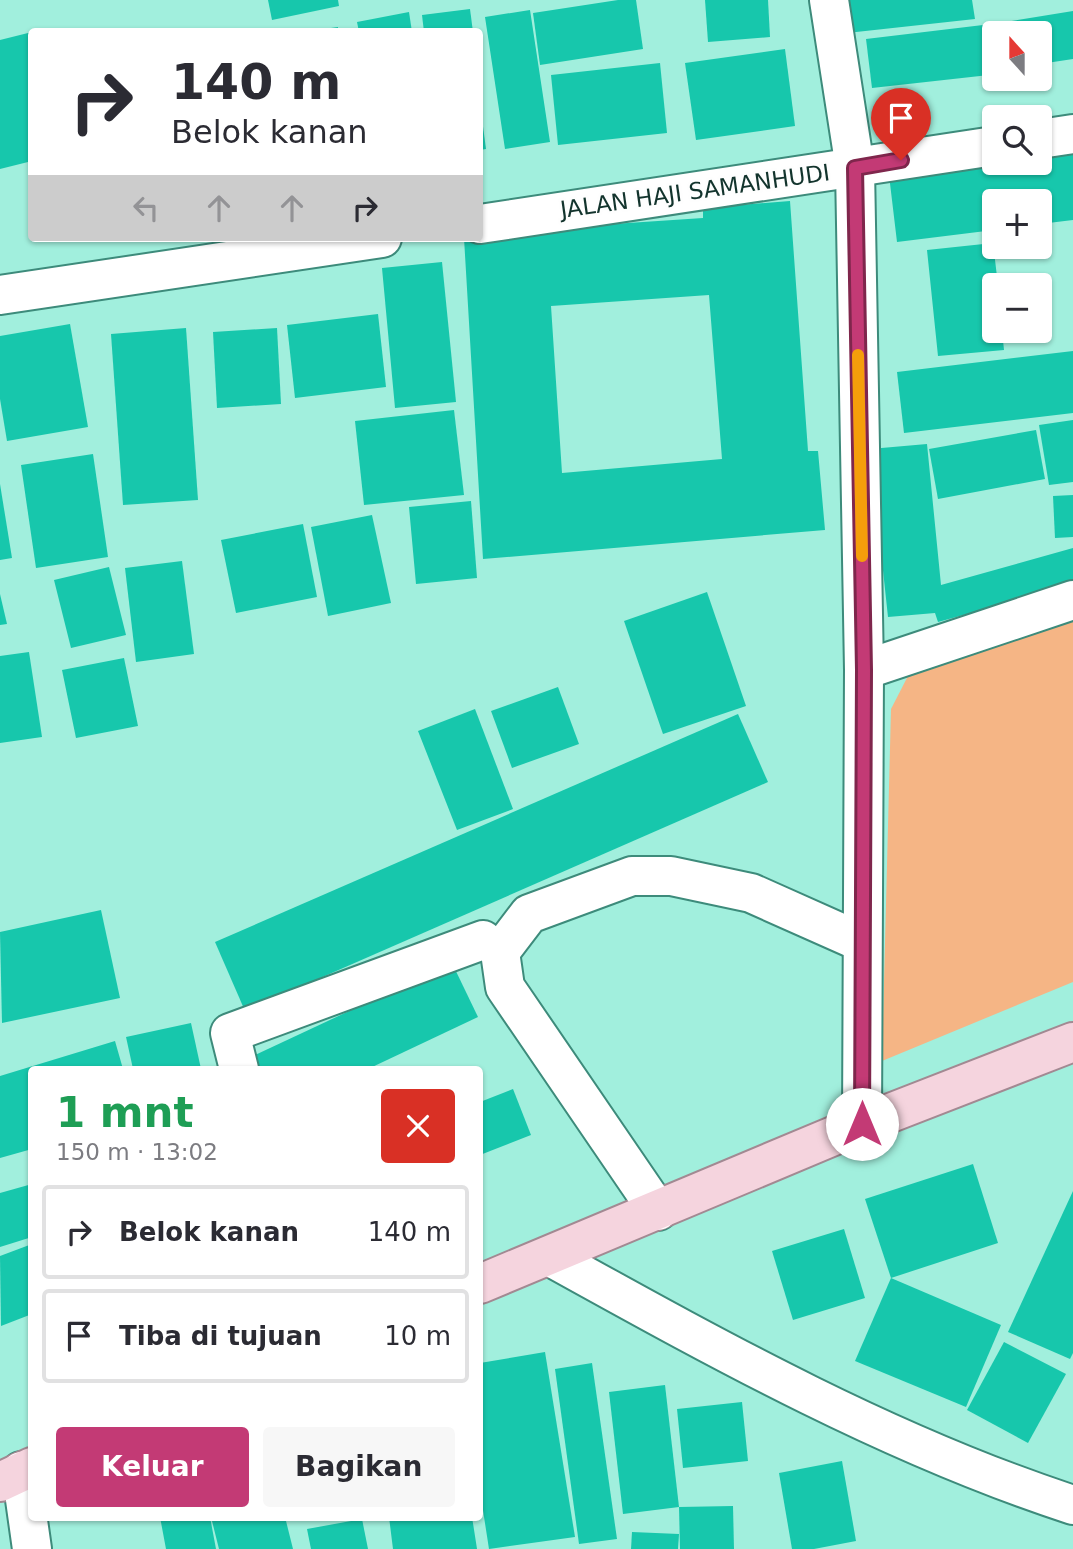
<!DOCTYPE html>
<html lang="id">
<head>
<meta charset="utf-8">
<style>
	body { margin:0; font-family:"DejaVu Sans",sans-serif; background:#f7f7f7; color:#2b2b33; height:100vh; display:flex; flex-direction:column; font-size:26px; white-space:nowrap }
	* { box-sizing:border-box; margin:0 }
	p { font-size:23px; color:#7c7c81 }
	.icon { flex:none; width:38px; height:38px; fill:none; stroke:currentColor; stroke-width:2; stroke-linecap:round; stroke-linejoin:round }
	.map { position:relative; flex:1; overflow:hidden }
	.sheet { position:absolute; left:28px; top:1066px; width:455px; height:455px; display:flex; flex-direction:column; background:#fff; border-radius:7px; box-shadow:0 2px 5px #0004 }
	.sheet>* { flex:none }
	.banner { position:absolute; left:28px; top:28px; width:455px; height:214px; border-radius:7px; box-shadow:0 2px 5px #0004; background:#fff; color:#2b2b33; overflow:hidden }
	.needle { width:46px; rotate:339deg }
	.buttons { position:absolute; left:982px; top:21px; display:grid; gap:14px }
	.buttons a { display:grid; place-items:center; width:70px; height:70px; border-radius:7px; background:#fff; box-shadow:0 2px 5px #0004; font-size:35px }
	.pin { position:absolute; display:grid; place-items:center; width:60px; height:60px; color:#fff; margin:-72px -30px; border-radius:50% 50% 50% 0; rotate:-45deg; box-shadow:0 0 7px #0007 }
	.pin .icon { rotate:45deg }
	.me { position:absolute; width:77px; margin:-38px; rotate:0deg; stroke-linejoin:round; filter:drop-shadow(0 0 5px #0008) }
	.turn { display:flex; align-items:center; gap:24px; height:147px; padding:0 28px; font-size:32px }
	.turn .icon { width:91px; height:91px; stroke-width:2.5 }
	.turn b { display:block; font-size:49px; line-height:60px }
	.lanes { display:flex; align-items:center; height:66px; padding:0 28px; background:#0003; justify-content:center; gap:35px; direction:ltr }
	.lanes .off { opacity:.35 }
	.round { display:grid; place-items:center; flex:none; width:74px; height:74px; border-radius:7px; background:#f7f7f7 }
	.head { display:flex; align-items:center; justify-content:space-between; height:119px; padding:0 28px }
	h1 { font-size:42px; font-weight:800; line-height:52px; color:#1e9e55 }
	.primary-button { display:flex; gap:14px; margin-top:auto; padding:14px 28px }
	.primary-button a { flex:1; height:80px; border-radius:7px; background:#c33a75; color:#fff; font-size:28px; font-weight:800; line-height:80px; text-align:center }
	.primary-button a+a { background:#f7f7f7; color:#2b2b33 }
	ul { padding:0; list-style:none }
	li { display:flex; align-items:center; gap:21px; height:94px; margin:0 14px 10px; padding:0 14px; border:4px solid #e1e1e2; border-radius:7px }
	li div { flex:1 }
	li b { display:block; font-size:26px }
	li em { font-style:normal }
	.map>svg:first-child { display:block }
</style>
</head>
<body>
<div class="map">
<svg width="1073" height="1549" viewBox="0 0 1073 1549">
	<rect width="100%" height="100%" fill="#a1efdd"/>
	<path fill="#f5b585" d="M1073,621V982L882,1061L891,709L909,674Z"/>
	<g fill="#17c7ac" fill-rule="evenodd">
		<path d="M268,0H338L339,6L272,20Z"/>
		<path d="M618,0H636L643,49L540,65L533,13Z"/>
		<path d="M705,0H768L770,37L708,42Z"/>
		<path d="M844,0H972L975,19L847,33Z"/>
		<path d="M470,9L473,32H424L422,15Z"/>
		<path d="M530,10L550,142L505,149L485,17Z"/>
		<path d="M1073,11V59L1040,64V33H1001L999,23Z"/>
		<path d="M409,12L412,32H359L357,22Z"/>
		<path d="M983,25L989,75L872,88L866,39Z"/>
		<path d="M338,27V32H317V30Z"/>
		<path d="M32,32V161L0,169V40Z"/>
		<path d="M785,49L795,126L696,140L685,63Z"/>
		<path d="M660,63L667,133L558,145L551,75Z"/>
		<path d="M480,104L486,149L480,150Z"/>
		<path d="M1073,153V220L1040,224V201H994V230L897,242L889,175L994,163H1040V157Z"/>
		<path d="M790,201L808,451H818L825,530L483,559L464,238H480V233L703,218V208ZM709,295L722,459L562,473L551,306Z"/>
		<path d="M993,243L998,285H994V331H1002L1004,350L938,356L927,250Z"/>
		<path d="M442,262L456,402L395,408L382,268Z"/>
		<path d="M378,314L386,387L295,398L287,325Z"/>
		<path d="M70,324L88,427L7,441L0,399V336Z"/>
		<path d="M186,328L198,500L123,505L111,334Z"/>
		<path d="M277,328L281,404L217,408L213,332Z"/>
		<path d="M1073,351V413L904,433L897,372Z"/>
		<path d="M454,410L464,495L364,505L355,421Z"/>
		<path d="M1073,420V482L1049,485L1039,425Z"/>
		<path d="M1036,430L1045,479L938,499L929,449Z"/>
		<path d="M927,444L941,585L1073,548V585L938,622L935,613L888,617L870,449Z"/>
		<path d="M93,454L108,557L36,568L21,465Z"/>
		<path d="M0,484L12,558L0,560Z"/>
		<path d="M1073,495V537L1055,538L1053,496Z"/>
		<path d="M471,501L477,578L416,584L409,507Z"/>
		<path d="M372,515L391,603L328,616L311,527Z"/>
		<path d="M303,524L317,597L236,613L221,540Z"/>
		<path d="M182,561L194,654L136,662L125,568Z"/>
		<path d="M109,567L126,635L71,648L54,580Z"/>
		<path d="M707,592L746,706L663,734L624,621Z"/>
		<path d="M0,594L7,624L0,625Z"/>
		<path d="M29,652L42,737L0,743V656Z"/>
		<path d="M124,658L138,726L76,738L62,670Z"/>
		<path d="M558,687L579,744L512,768L491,711Z"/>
		<path d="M475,709L513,809L457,830L418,731Z"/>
		<path d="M738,714L768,782L245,1011L215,942Z"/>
		<path d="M101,910L120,998L2,1023L0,932Z"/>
		<path d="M452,963L478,1017L368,1069H225Z"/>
		<path d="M191,1023L201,1069H133L126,1037Z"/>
		<path d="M115,1041L123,1069H32V1149L0,1158V1076Z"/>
		<path d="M513,1089L531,1135L480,1155V1102Z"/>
		<path d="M973,1164L998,1243L891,1278L865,1199Z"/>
		<path d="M32,1184V1237L0,1247V1193Z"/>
		<path d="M1073,1191V1353L1070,1359L1008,1332Z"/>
		<path d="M844,1229L865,1298L793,1320L772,1251Z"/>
		<path d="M32,1244V1314L1,1326L0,1256Z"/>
		<path d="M891,1278L1001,1325L966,1407L855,1361Z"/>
		<path d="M1004,1342L1066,1374L1028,1443L967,1410Z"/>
		<path d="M545,1352L575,1537L489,1549L480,1491V1363Z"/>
		<path d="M592,1363L617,1539L579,1544L555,1369Z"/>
		<path d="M665,1385L679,1507L623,1514L609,1392Z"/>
		<path d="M742,1402L748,1461L683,1468L677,1409Z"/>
		<path d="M842,1461L856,1541L814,1549H792L779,1473Z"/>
		<path d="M733,1506L734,1549H680L679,1507Z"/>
		<path d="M160,1517H210L216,1549H166Z"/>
		<path d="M211,1517H285L293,1549H219Z"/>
		<path d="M389,1517H472L477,1549H393Z"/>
		<path d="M362,1519L368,1549H311L307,1529Z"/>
		<path d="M632,1532L679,1534L678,1549H631Z"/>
	</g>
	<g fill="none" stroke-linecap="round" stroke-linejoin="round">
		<g stroke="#3d8b7b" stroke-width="42">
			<g id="minor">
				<path d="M829,0L855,168L864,670L862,1124"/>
				<path d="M1040,139L1073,134"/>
				<path d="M480,224L994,146"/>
				<path d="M0,295L382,238"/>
				<path d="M864,670L1073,600"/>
				<path d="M239,1069L230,1033L483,940"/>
				<path d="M658,1211L505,987L500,952L529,914L632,876H671L751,893L861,942"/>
				<path d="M549,1256C717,1349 889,1445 1073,1505"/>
				<path d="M21,1471L32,1549"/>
			</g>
		</g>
		<g stroke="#a28992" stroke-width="42">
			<g id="major">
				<path d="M480,1284L862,1124L1073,1042"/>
				<path d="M0,1482L32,1467"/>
			</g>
		</g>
		<use href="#minor" stroke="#fff" stroke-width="38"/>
		<use href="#major" stroke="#f5d4de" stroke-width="38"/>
	</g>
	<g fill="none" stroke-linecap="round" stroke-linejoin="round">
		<g stroke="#7f264c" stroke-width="18">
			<path id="route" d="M862,1124L864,670L855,168L901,160"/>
		</g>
		<use href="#route" stroke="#c33a75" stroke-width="12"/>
		<path stroke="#f59e0b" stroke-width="12" d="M858,355L862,556"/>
	</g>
	<g text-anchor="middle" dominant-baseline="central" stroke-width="6" stroke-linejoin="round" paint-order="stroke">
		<g font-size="23" fill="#13342d" stroke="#fefefe">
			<text transform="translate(695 191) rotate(-8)">JALAN HAJI SAMANHUDI</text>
		</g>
	</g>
</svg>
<div class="buttons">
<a><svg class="needle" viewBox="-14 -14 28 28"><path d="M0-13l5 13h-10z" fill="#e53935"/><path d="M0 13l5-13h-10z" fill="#7c7c81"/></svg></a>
<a><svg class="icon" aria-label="search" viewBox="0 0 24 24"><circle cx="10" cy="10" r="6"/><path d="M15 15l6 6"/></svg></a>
<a>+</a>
<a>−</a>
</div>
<div class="pin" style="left:901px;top:160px;background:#d93025"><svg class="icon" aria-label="arrive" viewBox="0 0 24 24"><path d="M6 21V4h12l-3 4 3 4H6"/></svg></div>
<svg class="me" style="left:862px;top:1124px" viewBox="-20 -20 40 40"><circle r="19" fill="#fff"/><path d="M0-13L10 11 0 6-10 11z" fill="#c33a75"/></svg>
<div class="banner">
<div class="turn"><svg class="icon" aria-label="right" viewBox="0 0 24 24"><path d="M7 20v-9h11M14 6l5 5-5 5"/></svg><div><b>140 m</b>Belok kanan</div></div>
<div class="lanes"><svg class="icon off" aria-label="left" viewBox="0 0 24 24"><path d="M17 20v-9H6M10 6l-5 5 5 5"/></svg><svg class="icon off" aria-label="ahead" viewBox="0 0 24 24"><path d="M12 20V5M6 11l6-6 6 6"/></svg><svg class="icon off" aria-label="ahead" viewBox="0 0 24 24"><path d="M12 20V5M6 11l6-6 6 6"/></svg><svg class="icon" aria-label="right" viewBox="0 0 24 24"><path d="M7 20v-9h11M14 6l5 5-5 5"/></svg></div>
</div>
<section class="sheet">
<div class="head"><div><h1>1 mnt</h1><p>150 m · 13:02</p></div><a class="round" style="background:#d93025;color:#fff"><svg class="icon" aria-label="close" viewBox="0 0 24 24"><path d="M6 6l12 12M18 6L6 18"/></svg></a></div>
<ul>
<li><svg class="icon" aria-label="right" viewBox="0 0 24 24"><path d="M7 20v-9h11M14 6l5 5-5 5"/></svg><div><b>Belok kanan</b></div><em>140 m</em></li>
<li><svg class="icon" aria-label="arrive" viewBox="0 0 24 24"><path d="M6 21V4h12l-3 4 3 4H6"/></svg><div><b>Tiba di tujuan</b></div><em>10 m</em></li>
</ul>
<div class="primary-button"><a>Keluar</a><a>Bagikan</a></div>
</section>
</div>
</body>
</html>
